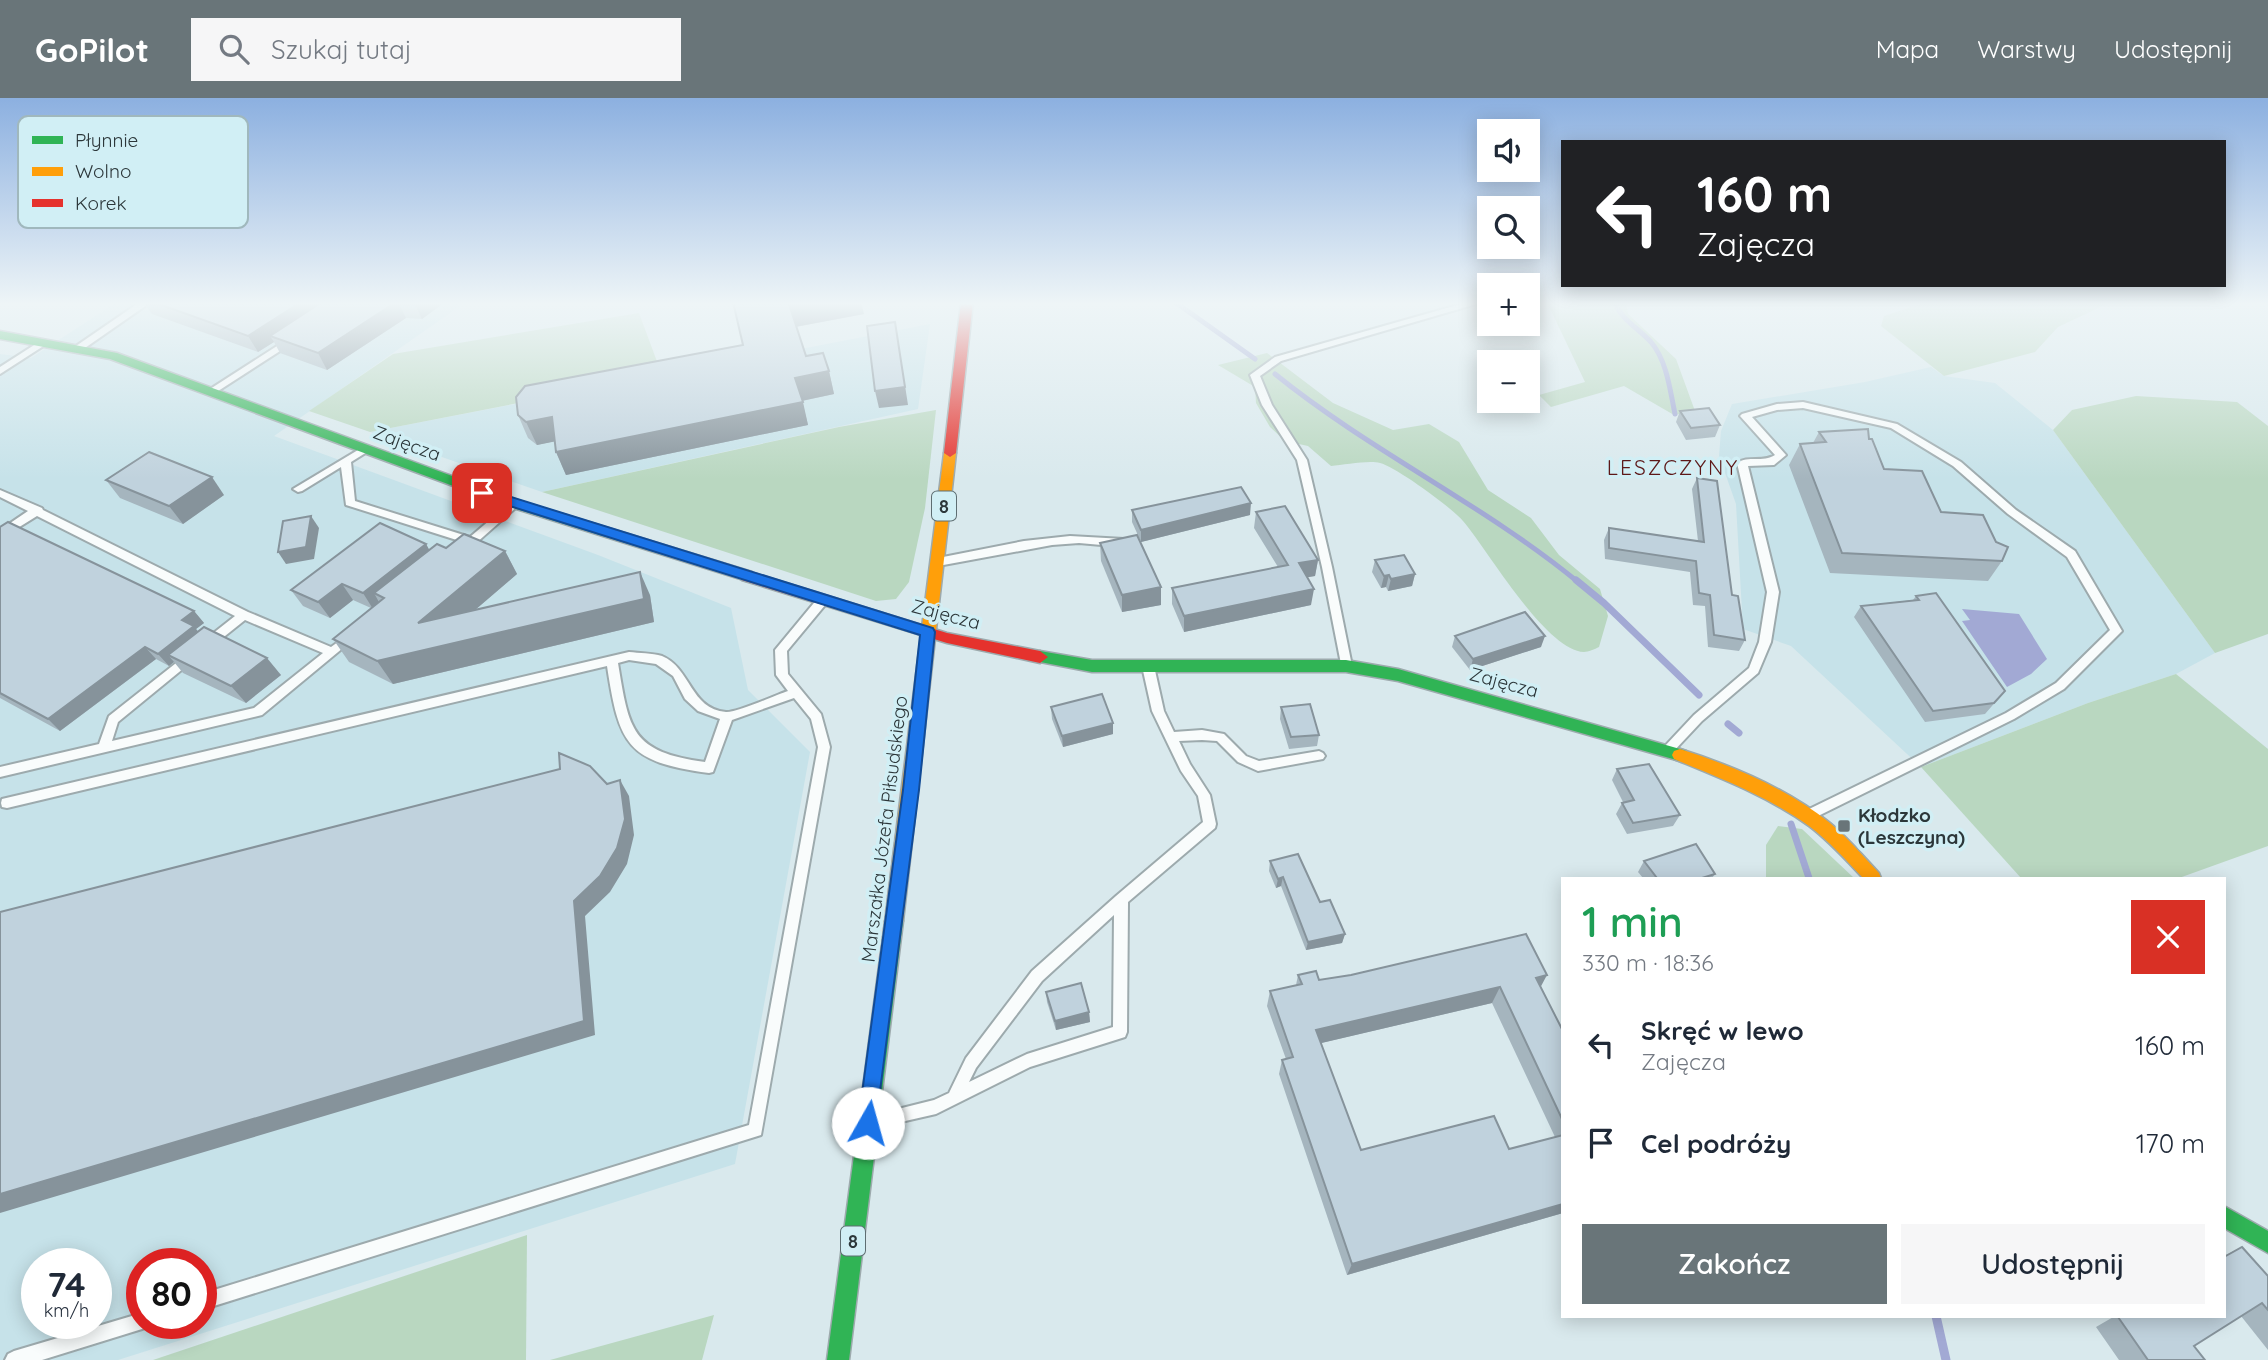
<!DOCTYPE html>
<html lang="pl">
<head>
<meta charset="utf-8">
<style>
	body { margin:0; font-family:Quicksand,sans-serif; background:#f6f6f7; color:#1f2937; height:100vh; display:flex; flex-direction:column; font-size:26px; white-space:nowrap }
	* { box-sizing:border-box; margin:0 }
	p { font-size:23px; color:#747a83 }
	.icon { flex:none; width:38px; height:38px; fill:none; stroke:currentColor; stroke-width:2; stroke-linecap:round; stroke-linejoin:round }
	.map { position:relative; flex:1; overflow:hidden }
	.drawer { position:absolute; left:1561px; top:779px; width:665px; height:441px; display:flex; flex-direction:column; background:#fff; border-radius:0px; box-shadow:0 4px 18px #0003 }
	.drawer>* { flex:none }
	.hud { position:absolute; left:1561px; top:42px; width:665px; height:147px; border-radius:0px; box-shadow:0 4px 18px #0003; background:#202124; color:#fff; overflow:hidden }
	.controls { position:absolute; left:1477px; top:21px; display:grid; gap:14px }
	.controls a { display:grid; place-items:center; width:63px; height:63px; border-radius:0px; background:#fff; box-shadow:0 4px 18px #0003; font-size:35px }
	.speed { position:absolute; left:21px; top:1150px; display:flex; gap:14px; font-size:35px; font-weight:700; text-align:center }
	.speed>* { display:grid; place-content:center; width:91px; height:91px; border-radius:50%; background:#fff; box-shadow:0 4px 18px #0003; line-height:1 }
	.speed small { font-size:18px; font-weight:400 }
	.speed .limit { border:10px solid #d22; background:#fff; color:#111 }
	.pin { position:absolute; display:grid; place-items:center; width:60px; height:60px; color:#fff; margin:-30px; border-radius:14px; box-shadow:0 4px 10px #0006 }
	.me { position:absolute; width:77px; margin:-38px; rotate:7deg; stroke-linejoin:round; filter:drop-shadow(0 0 5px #0008) }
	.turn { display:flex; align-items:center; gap:24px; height:147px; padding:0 21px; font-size:32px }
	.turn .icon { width:91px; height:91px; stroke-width:2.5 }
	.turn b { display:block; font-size:49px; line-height:60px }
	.round { display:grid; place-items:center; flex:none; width:74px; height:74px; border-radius:0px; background:#f6f6f7 }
	.overview { display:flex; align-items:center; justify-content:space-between; height:119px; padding:0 21px }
	h1 { font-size:42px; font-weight:600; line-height:52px; color:#1e9e55 }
	.button { display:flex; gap:14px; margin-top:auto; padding:14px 21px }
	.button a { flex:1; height:80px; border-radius:0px; background:#697579; color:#fff; font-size:28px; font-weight:600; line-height:80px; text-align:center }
	.button a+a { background:#f6f6f7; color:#1f2937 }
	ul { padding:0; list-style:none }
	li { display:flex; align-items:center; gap:21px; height:98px; padding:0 21px }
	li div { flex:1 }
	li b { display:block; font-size:26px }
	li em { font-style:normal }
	header { display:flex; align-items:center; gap:42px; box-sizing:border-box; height:98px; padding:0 35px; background:#697579; color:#fff }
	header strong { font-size:33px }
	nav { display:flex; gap:38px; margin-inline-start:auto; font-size:24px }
	.search { width:490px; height:63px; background:#f6f6f7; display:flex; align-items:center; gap:18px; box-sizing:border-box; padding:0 24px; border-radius:0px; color:#747a83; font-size:26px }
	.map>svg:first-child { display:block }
</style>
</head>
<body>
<header>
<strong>GoPilot</strong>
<div class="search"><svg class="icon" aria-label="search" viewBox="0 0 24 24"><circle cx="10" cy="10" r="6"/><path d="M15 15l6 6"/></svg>Szukaj tutaj</div>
<nav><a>Mapa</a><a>Warstwy</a><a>Udostępnij</a></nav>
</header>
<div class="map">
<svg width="2268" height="1262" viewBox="0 0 2268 1262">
	<rect width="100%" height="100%" fill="#d9e9ed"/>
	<g fill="#c6e2e9" fill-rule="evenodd">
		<path d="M117,204H466L274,338L598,457L731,510L748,592L810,654L735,1066L118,1262H0V256L31,260ZM37,1166H96V1225H37ZM142,1166H201V1225H142Z"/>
		<path d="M930,226L918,311L542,394L370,334Z"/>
		<path d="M1931,269L1944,278L1995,285L2053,332L2215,555L2176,576L2088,605L1921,669L1791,548L1743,531L1736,406L1719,358L1721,333L1732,306L1865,284Z"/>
	</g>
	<g fill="#b9d7c0">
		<path d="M1547,204H1626L1628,216L1676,261L1695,313L1674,317L1624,288L1551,309L1539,297L1585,284Z"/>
		<path d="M1926,204H2111L2058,229L2035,254L1944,278L1881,228L1884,218Z"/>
		<path d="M639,215L662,277L370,334L309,313L393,256Z"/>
		<path d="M1267,255L1333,305L1393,332L1429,326L1459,344L1488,392L1531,420L1559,457L1600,491L1608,518L1599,549C1595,551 1588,554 1584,554C1545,552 1488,452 1463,423C1451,409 1396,369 1380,365C1369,362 1344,367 1331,368L1308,348L1285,343L1270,329L1256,305L1255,289L1218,267Z"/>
		<path d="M2136,298L2237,304L2268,328V536L2215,555L2053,332L2072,312Z"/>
		<path d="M936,312L925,410L909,484L896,501L876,503L542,394L839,329Z"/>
		<path d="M2176,576L2268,651V748L2179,780H2021L1921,669L2088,605Z"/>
		<path d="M1778,728L1802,731L1854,780H1766V747Z"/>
		<path d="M527,1137L526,1262H153Z"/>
		<path d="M714,1217L702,1262H550Z"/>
	</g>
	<path fill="#a2a9d4" d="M1962,511L2019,516L2047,561L2031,576L2007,589L1962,523L1970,522Z"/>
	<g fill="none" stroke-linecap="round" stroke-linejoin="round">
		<g stroke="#a2a9d4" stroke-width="5">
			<path d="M1175,204L1255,261"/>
			<path d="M1614,204C1622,222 1638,230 1651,244C1667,263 1670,292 1675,316"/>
			<path d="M1275,276C1370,353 1483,406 1578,484"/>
		</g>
		<g stroke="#a2a9d4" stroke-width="7">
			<path d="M1576,482L1604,505L1699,597"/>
			<path d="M1728,626L1739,635"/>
			<path d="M1791,726L1809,780"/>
		</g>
		<path stroke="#a2a9d4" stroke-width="9" d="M1936,1218L1946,1262"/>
		<g stroke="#9daaad" stroke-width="4">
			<g id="lane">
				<path d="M140,204H151L82,252H76V248Z"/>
				<path d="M1468,204H1483L1281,263L1260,278L1272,307L1307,362L1332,469L1352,568L1350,571H1342L1322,469L1297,362L1262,307L1250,277L1275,259Z"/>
				<path d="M291,239L294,240V244L215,295H209L207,293Z"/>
				<path d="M42,242L45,243V247L0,276V269Z"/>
				<path d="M1803,304L1897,326L1961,364L2016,412L2075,453L2122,533L2064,591L2014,621L1810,722L1805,721L1804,717L1805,713L2006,615L2056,585L2110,532L2067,459L2008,416L1953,368L1891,330L1803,310L1777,312L1752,319L1786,357L1774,367L1748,368L1779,494L1771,544L1758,575L1702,623L1672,655H1664L1662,652L1664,649L1694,617L1749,570L1759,544L1767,494L1737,365C1748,357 1763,365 1775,357L1740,318L1742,316L1777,306Z"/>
				<path d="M363,349L367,350V354L351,364L355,403L470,439L511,404H519L520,406L466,454L462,455L457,451L463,444L346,407L341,369L302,393L298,394L293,391Z"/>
				<path d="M0,392L42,410L43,412L248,514L331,549L349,536L355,540L262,617L0,679V669L99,646L109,618L185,558L189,557L195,561L118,624L112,643L254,610L323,555L245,522L210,550H202L200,547L202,544L235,518L37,418L0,441V432L28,413L0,399Z"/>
				<path d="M1070,438L1124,441L1129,445L1124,449L1079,445L1052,447L938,468L933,464L938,460L1024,443Z"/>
				<path d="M822,499L828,503L826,506L787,553L788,576L821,616L830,649L761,1037L201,1212V1196L749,1027L818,649L811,621L794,600L732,622L713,674L709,675C627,664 619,647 607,568L7,710L2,709L1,705L2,701L629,554C639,555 652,555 662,558C691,570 690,611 726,614C736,615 776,597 788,593L776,577L775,552L818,500ZM629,562L656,566L673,578L685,601L698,613L720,621L705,664C631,654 629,632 618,565Z"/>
				<path d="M1148,564L1154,568L1164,613L1174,634L1202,632L1224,636L1246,658L1259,663L1319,653L1323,655L1325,658L1323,661L1258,673L1238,664L1217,643L1202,642L1179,643L1190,666L1210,697L1216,726L1215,730L1128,804L1127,934L1125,939L1030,969L936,1016L879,1029L874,1027L871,1022L874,1017L934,1002L949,995L966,960L1032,873L1116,798L1203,724L1198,698L1181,673L1152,613L1142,568ZM1114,817L1113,929L1027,956L969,984L976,970L1042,883Z"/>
				<path d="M142,1215V1225H150L148,1229L142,1231L42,1262H5L8,1256L14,1253Z"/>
			</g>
		</g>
		<g stroke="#9daaad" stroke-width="3">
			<g id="fast">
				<path d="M0,233L117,255L520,403L752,474L754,478L747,483L510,409L110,261L0,241Z"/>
				<path d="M1040,553L1092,562H1346L1398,571L1680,651L1686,653L1688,657L1686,661L1680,663L1398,583L1346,574H1092L1035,563L1032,559Z"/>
				<path d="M894,815L900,818L903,823L849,1262H827L885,823L888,818Z"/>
				<path d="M2224,1108L2268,1133V1155L2224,1130Z"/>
			</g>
		</g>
		<g stroke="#9daaad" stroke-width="3">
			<g id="slow">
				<path d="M950,351L956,355L903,823L900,828L894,831L888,828L885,823L944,355Z"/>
				<path d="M1680,651C1731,667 1788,691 1830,725C1848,740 1863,758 1879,775L1881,780H1863C1846,762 1829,743 1809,728C1769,699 1720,680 1674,661L1672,657L1674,653Z"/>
			</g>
		</g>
		<g stroke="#9daaad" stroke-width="3">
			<g id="jam">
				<path d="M961,204H973L956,355L950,359L944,355Z"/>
				<path d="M747,473L947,535L1040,553L1048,559L1040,565L947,545L742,482L740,478Z"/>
			</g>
		</g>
		<use href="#lane" fill="#f9fcfc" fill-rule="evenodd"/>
		<use href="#fast" fill="#30b455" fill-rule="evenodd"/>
		<use href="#slow" fill="#ff9f0a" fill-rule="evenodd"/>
		<use href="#jam" fill="#e5322d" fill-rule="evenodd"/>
	</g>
	<g fill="#a5b5be" fill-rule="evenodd">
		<path d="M143,204H445L422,221L406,220L327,272L280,255L274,244L258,254L152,216Z"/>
		<path d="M733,204L864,216L796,229L806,258L829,273L834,296L802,303L808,327L566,377L556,354L555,343L537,347L528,340L518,317L743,247Z"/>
		<path d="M1680,313L1720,327L1715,339L1686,342L1676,324Z"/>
		<path d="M1819,334L1869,341L1884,371L1941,414L2002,463L1988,483L1830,475L1789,367L1800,346L1813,345Z"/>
		<path d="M1697,380L1745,542L1739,553L1708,549L1705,508L1693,507L1690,474L1605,461L1604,442L1609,430L1698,443L1692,391Z"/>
		<path d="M106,382L224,397L183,426L120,400Z"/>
		<path d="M1132,412L1250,417L1141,444L1132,424Z"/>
		<path d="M1256,414L1318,462L1315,478L1307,479L1311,507L1184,534L1172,506V490L1278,469L1254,430Z"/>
		<path d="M0,429L194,513L204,525L196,531L198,534L281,577L246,605L183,575L174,564L169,568L156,561L60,633L0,600Z"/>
		<path d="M1100,445L1161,489V507L1122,514L1101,463Z"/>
		<path d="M426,446L429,452L446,450L505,453L517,476L475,512L650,497L654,524L393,586L349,564L333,541L371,510L353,502L330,520L303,508L291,492Z"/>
		<path d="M1375,462L1415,476L1412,488L1388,493L1386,489L1381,490L1372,474Z"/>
		<path d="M1916,498L2005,593L1985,616L1925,624L1854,519L1861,508L1913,502Z"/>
		<path d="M1455,538L1541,549L1470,572L1452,549Z"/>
		<path d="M1051,609L1113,636L1063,649L1052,621Z"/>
		<path d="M1281,609L1319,637L1317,648L1289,651L1280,621Z"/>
		<path d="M1617,671L1680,717L1673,728L1627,736L1616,716L1622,705L1623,704L1612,682Z"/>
		<path d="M1270,763L1320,804L1345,836L1342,845L1306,852L1281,788L1276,790L1269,773Z"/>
		<path d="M1644,763L1715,776L1712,780H1643L1638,774Z"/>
		<path d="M1298,877L1319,882L1541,889L1563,933V1115L1347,1177L1279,976L1282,962L1286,961L1267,908L1270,893L1296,887ZM1492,905L1555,1039L1509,1051L1361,1052L1321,945Z"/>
		<path d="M1046,894L1089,914L1090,924L1056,932L1047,904Z"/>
		<path d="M2242,1149L2268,1178V1252L2241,1218L2194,1248L2205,1262H2119L2096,1229L2115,1218H2224V1158Z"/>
	</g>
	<g fill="#86939b">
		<path d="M301,204H335L270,238L274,244L258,254L248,238Z"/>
		<path d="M396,204H398L406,220L327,272L318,255Z"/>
		<path d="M414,204H445L422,221Z"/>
		<path d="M799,204H861L864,216L794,229L789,206Z"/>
		<path d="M898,242L908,307L879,310L875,293Z"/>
		<path d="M829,273L834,296L801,303L795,280Z"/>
		<path d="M803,304L808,327L566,377L556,354Z"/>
		<path d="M552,319L562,342L537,347L526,324Z"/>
		<path d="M212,379L224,397L183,426L169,408Z"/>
		<path d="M1251,405L1250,417L1141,444V432Z"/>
		<path d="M311,418L319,430L314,461L286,466L278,454Z"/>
		<path d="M426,446L435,462L374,495L380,506L373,511L363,495Z"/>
		<path d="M505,453L517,476L433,548L418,525Z"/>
		<path d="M1318,462L1315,478L1297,481L1299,465Z"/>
		<path d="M640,474L650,497L654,524L393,586L377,563Z"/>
		<path d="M1415,476L1412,488L1388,493L1391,481Z"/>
		<path d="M1389,477L1386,489L1381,490L1384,478Z"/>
		<path d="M342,486L353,502L330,520L318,504Z"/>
		<path d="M1161,489V507L1122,514V497Z"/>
		<path d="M1314,491L1311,507L1184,534V518Z"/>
		<path d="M194,513L204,525L196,531L204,540L168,557L174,564L169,568L158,556L182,522Z"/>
		<path d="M1545,538L1541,549L1470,572L1473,561Z"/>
		<path d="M145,549L156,561L60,633L48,621Z"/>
		<path d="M267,560L281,577L246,605L231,588Z"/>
		<path d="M1113,625V636L1063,649L1062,638Z"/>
		<path d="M620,682L629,698L634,737L627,766L610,794L585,818L595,937L0,1115V1096L574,803Z"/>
		<path d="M1283,779L1281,788L1276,790L1278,781Z"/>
		<path d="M1345,836L1342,845L1306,852L1308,844Z"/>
		<path d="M1547,877L1539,892L1536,880Z"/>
		<path d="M1500,889L1492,905L1313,947L1316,932Z"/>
		<path d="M1089,914L1090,924L1056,932L1055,923Z"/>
		<path d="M1563,1106V1115L1347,1177L1352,1166Z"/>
	</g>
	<g fill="#c0d2dd" stroke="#86939b" stroke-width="2">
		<path d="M153,204H301L248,238Z"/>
		<path d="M322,204H396L318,255L270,238Z"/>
		<path d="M733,204H799L789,206L806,258L823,255L829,273L795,280L803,304L556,354L552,319L526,324L518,317L516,299L525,288L743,247Z"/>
		<path d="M895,224L905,289L875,293L867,228Z"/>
		<path d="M1709,310L1720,327L1691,330L1680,313Z"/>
		<path d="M1868,331L1869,341H1872L1884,371L1922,373L1941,414L1983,417L1996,444L2008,449L2002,463L1842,455L1800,346L1826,344L1819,334Z"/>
		<path d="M149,354L212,379L169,408L106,382Z"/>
		<path d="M1697,380L1717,383L1732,497L1738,498L1745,542L1714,537L1710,497L1699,495L1696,463L1609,450V430L1704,444Z"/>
		<path d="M1241,389L1251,405L1141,432L1132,412Z"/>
		<path d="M1285,408L1318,462L1299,465L1314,491L1184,518L1172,490L1288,467L1256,414Z"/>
		<path d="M311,418L306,449L278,454L283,423Z"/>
		<path d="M8,424L194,513L182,522L194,528L158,556L145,549L48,621L0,595V429Z"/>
		<path d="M380,425L426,446L363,495L342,486L318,504L291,492Z"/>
		<path d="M464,436L505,453L418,525L640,474L644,501L377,563L333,541L384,500L374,495L437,446L446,450Z"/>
		<path d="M1137,437L1161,489L1122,497L1100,445Z"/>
		<path d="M1404,457L1415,476L1391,481L1389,477L1384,478L1375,462Z"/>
		<path d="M1936,495L2005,593L1994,605L1933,613L1861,508L1919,502L1916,498Z"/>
		<path d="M1525,514L1545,538L1473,561L1455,538Z"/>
		<path d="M204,529L267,560L231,588L168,557Z"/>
		<path d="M1102,596L1113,625L1062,638L1051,609Z"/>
		<path d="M1310,606L1319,637L1291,639L1281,609Z"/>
		<path d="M559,655L590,668L607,686L620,682L625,721L617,750L600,778L574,803L584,923L0,1096V814L560,671Z"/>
		<path d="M1649,666L1680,717L1633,725L1622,705L1634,702L1617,671Z"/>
		<path d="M1696,746L1715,776L1702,780H1657L1644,763Z"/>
		<path d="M1298,756L1320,804L1330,802L1345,836L1308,844L1283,779L1278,781L1270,763Z"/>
		<path d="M1526,836L1547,877L1536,880L1563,933V1023L1500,889L1316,932L1361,1052L1494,1018L1509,1051L1563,1037V1106L1352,1166L1282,962L1293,959L1270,893L1302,886L1298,877L1316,873L1319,882L1351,877Z"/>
		<path d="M1081,885L1089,914L1055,923L1046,894Z"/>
		<path d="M2242,1149L2268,1178V1212L2262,1205L2194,1248L2205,1262H2148L2118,1219L2120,1218H2224V1159Z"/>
	</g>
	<linearGradient id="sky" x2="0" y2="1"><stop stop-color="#8cb0e0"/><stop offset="0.54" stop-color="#eef5f7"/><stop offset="1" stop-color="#eef5f7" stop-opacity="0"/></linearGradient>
	<rect width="2268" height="381" fill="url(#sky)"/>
	<path fill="#1a73e8" stroke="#114b97" stroke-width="2" d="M482,390L933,530L935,534L919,692L875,1032L868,1035L861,1032L858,1025L903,692L920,537L478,398L476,395Z"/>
	<rect fill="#697579" stroke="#d1eff5" stroke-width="2.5" x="1837" y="721" width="14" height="14" rx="3.5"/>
	<g text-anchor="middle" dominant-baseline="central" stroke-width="7" stroke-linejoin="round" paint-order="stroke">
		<g fill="#d1eff5" stroke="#5e6e72" stroke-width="2">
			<rect x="932" y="393.5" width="24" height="29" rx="5"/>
			<rect x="841" y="1128.5" width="24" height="29" rx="5"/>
		</g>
		<g font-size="18" font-weight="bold" fill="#2c373a">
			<text x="944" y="408">8</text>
			<text x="853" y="1143">8</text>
		</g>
		<g font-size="19" fill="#2c373a" stroke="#d1eff5">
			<text transform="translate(407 345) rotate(20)">Zajęcza</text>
			<text transform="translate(946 516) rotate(15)">Zajęcza</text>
			<text transform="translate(1504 584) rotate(15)">Zajęcza</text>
			<text transform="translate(884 731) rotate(-83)">Marszałka Józefa Piłsudskiego</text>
		</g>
		<g font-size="19" font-weight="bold" fill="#2c373a" stroke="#d1eff5" text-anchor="start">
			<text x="1858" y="717">Kłodzko<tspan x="1858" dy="22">(Leszczyna)</tspan></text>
		</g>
		<g font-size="21" letter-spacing="2" fill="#5d1818" stroke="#d1eff5">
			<text x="1673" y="369">LESZCZYNY</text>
		</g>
	</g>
	<rect x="18" y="18" width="230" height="112" rx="10" fill="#d1eff5" stroke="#a0b8bd" stroke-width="2"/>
	<rect x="32" y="38" width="31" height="8" fill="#30b455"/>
	<rect x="32" y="69" width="31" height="9" fill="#ff9f0a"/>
	<rect x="32" y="101" width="31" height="8" fill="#e5322d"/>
	<g font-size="19" fill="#2c373a">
		<text x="75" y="49">Płynnie</text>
		<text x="75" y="80">Wolno</text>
		<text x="75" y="112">Korek</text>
	</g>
</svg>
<div class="controls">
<a><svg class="icon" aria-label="sound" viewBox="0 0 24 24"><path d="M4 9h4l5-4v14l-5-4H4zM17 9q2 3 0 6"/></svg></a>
<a><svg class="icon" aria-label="search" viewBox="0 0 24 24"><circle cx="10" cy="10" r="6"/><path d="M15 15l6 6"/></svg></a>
<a>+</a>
<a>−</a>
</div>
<div class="speed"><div>74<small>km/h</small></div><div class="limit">80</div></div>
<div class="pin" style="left:482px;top:395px;background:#d93025"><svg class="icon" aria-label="arrive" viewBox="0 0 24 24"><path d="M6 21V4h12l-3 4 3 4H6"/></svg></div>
<svg class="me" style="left:868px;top:1025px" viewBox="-20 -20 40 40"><circle r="19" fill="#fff"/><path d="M0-13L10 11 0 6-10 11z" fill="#1a73e8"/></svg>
<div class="hud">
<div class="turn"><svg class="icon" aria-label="left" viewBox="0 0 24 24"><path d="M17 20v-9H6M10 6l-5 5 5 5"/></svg><div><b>160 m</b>Zajęcza</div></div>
</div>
<section class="drawer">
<div class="overview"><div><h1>1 min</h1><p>330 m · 18:36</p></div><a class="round" style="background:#d93025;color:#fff"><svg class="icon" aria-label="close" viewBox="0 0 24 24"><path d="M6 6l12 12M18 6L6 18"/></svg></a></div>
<ul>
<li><svg class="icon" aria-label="left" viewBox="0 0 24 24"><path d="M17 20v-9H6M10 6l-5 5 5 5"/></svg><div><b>Skręć w lewo</b><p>Zajęcza</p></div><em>160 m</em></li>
<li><svg class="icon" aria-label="arrive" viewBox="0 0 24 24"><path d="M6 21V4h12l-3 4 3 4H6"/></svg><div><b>Cel podróży</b></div><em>170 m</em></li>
</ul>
<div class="button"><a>Zakończ</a><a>Udostępnij</a></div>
</section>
</div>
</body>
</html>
